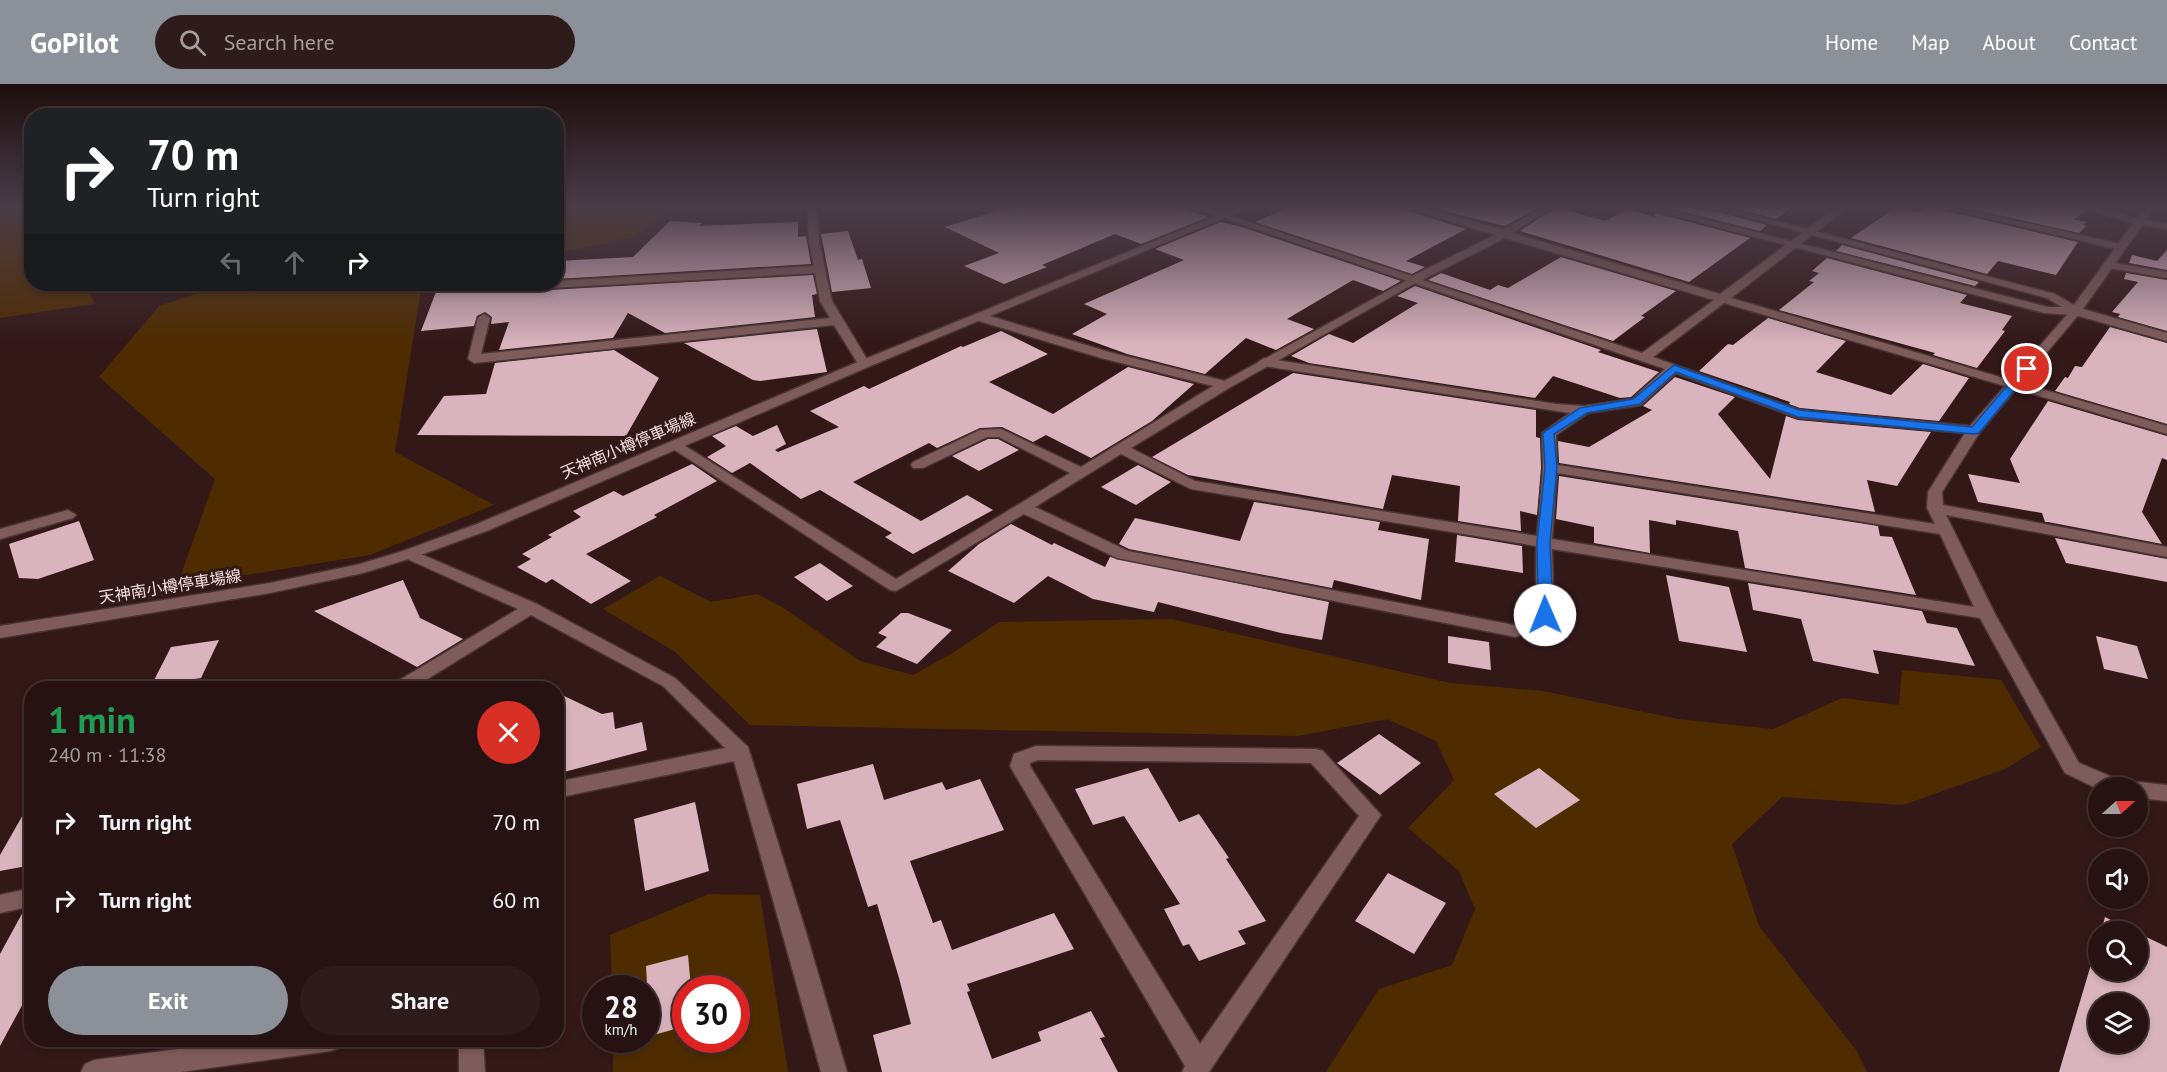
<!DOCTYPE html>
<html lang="en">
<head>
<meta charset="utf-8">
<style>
	body { margin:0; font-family:"PT Sans","Noto Sans JP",sans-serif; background:#2e1b1b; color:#f1f3f6; height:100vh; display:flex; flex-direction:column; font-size:22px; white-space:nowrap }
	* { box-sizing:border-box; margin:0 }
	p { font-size:20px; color:#a49e9f }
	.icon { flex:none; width:33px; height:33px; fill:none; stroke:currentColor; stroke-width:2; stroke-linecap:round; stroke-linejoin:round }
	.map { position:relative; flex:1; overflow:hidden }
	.details { position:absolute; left:24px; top:597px; width:540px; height:366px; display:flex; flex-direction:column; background:#261212; border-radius:24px; box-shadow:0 3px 9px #0003,0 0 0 2px #423232 }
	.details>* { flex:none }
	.top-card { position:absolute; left:24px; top:24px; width:540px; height:183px; border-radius:24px; box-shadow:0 3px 9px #0003,0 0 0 2px #423232; background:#202124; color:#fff; overflow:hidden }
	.needle { width:39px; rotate:69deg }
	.buttons { position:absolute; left:2088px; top:693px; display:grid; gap:12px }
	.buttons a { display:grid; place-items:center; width:60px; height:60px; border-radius:50%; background:#261212; box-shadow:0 3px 9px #0003,0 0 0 2px #423232; font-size:30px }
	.speed { position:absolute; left:582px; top:891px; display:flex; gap:12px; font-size:30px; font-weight:700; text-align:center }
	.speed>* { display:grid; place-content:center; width:78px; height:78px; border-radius:50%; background:#261212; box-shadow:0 3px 9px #0003,0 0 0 2px #423232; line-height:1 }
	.speed small { font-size:15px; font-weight:400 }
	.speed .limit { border:9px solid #d22; background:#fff; color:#111 }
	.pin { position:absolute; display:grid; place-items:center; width:51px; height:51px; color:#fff; margin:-26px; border:3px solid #fff; border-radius:50%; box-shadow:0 2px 6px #0007 }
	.me { position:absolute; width:66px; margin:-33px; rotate:359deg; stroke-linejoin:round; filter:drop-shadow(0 0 4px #0008) }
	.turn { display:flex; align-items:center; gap:21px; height:126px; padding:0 24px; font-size:27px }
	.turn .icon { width:78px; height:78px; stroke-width:2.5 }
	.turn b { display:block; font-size:42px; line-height:51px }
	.lanes { display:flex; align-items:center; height:57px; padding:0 24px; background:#0003; justify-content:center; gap:30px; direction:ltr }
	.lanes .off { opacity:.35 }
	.round { display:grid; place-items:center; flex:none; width:63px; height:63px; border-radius:32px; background:#2e1b1b }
	.headline { display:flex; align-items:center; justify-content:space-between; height:102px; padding:0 24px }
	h1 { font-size:36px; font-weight:800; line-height:45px; color:#1e9e55 }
	.primary-button { display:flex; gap:12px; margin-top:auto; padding:12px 24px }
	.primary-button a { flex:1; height:69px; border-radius:36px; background:#8c9099; color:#fff; font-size:24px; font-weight:800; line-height:69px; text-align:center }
	.primary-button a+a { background:#2e1b1b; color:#f1f3f6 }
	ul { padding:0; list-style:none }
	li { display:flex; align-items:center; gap:18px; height:78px; padding:0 24px }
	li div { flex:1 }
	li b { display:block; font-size:22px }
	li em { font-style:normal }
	header { display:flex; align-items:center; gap:36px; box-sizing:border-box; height:84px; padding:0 30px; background:#8c9099; color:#fff }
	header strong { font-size:28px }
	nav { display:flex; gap:33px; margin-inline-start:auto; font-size:21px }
	.search { width:420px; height:54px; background:#2e1b1b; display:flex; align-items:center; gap:15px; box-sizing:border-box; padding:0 21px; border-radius:33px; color:#a49e9f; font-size:22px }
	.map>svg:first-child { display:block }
</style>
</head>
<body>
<header>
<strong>GoPilot</strong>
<div class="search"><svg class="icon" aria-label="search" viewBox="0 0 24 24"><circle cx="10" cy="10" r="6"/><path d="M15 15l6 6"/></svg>Search here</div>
<nav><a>Home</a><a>Map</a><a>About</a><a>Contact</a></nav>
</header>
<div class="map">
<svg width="2167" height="988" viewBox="0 0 2167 988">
	<rect width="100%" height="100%" fill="#331818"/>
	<g fill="#4f2c00" fill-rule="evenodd">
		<path d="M0,123H31L32,200H86L95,220L0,234Z"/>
		<path d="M566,123H678L631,154L557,169V127Z"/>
		<path d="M226,200H422L395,368L494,421L370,471L177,502L215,395L99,293L159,222Z"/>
		<path d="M660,492L711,518L757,510L782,523L860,577L913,591L951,570L999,538L1171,535L1450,599L1543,607L1678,635L1773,645L1842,614L1899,621L1902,586L2001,596L2041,663L2005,685L1903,721L1782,713L1732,760L1759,842L1856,966L1867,988H1326L1379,905L1452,881L1475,825L1459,787L1408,744L1454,696L1436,657L1387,635L1298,652L750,641L674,567L603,525Z"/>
		<path d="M709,810L760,811L788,988H613V956H646V904H612L610,851ZM686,904H736V956H686Z"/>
	</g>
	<g fill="#d9b4bf" fill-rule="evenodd">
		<path d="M1009,123H1177L1208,133L1141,160L1115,150L1042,181L1047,183L1004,200L964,182L999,169L945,143Z"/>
		<path d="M1290,123H1405L1408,127L1466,145L1406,177L1425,183L1412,190L1255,138Z"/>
		<path d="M1428,123H1539L1505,142Z"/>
		<path d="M1556,123L1605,137L1627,125L1655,133V129L1750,154L1689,198L1520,147Z"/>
		<path d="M1664,123H1706L1707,125L1767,141L1760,147Z"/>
		<path d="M1730,123H1793L1776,135Z"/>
		<path d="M1925,123H1937L1938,125L2078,158L2056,191L1998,177L1987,190L1851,154L1895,124L1918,129Z"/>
		<path d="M1963,123H2078L2086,127L2074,135L2086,138L2083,141L2086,142L2079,149Z"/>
		<path d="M670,137L702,139L699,142L798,138V153L806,152L811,180L556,195V177L633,173Z"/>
		<path d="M1221,138L1242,143L1401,197L1383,207L1353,196L1287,235L1314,245L1276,266L1246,254L1205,290L1127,270L1072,250L1107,230L1084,220L1184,176L1155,165Z"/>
		<path d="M848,147L858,176L862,175L871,204L832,208L821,150Z"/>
		<path d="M1842,161L1979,198L1975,202L1836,167Z"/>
		<path d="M2167,166V186L2129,179L2132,171L2157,177Z"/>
		<path d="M1561,173L1676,207L1641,232L1645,233L1613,257L1428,196L1441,189L1490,206L1498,201L1508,204Z"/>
		<path d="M1827,174L1967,211L1960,219L2012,232L2002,246L2005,247L1977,284L1933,271L1935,269L1779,226L1814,198L1809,197L1819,189L1812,187Z"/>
		<path d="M2126,189L2167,196V247L2118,233L2120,230L2112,228L2138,198L2124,195Z"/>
		<path d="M813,191L817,210L812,211L815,233L665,249L628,229L613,254L499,266L509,238L491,240L492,233L485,228L477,232L474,242L421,247L439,200H525V204L532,207Z"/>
		<path d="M1415,202L1601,266L1598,268L1659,288L1631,313L1620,314L1553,292L1535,314L1309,279L1291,272L1329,250L1353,259L1418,219L1397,212Z"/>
		<path d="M1768,234L1846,257L1816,288L1891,311L1923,280L1969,294L1939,337L1800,324L1789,320L1790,318L1699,287L1728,260L1733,261Z"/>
		<path d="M2110,243L2167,259V340L2055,307L2065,293L2068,294L2075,282L2082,283Z"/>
		<path d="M817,245L827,288L760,297L753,296L684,259Z"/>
		<path d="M1001,247L1048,270L989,298L1053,330L1128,283L1194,300L1152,337L1091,374L1046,351L1033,358L1002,343L980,344L937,364L929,359L853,398L921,437L967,411L993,426L913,470L885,453L892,449L820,406L801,415L750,379L732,389L707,373L726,362L712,352L736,342L753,352L777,341L786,360L775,366L778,368L839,343L810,327L864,302L869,305L961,262L963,263Z"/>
		<path d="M614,266L659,294L626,352L417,351L444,312L486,310L495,279Z"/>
		<path d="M1293,289L1536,326V353L1540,354L1541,384L1537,431L1520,427L1521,447L1458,437L1460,402L1392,391L1383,425L1188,391L1152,373Z"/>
		<path d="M1675,293L1735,313L1718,330L1770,395L1786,332L1798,336L1931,348L1897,402L1867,396L1875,428L1559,379L1558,357L1589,363L1652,326L1643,322Z"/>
		<path d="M2048,317L2167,352V376L2162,374L2142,428L2162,460L2048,438H2045L2042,429L1978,418L1968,390L2020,399L2010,375Z"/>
		<path d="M988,355H998L1019,366L979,387L952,372Z"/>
		<path d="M692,380L717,397L654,431L657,433L586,470L631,497L591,520L552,495L546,499L517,483L531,475L522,470L552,453L548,451L581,433L573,427L614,407L623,412Z"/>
		<path d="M1138,381L1171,398L1136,421L1101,403Z"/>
		<path d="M1559,392L1878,442L1880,452L1892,453L1916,511L1745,484L1738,447L1676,436V441L1649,436L1650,469L1594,459V443L1556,435Z"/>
		<path d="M1254,418L1380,438L1378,446L1429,455L1421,516L1334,496L1332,504L1129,465L1119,460L1135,434L1240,457Z"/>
		<path d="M79,437L94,476L38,495L19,494L9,460Z"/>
		<path d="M1011,440L1052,461L1054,459L1105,483L1110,473L1329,518L1322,556L1281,549L1158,518L1154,528L1093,515L1048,492L1014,519L948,487L979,460Z"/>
		<path d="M1457,451L1522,462L1523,489L1455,478Z"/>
		<path d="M2055,454L2167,475V498L2066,479Z"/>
		<path d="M820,479L853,502L827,517L794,493Z"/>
		<path d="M1666,491L1729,503L1747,568L1679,557Z"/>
		<path d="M403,496L420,534L463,555L417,583L314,527Z"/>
		<path d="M1748,499L1922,527L1927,539L1957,544L1975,582L1873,566L1879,590L1813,577L1801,535L1753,526Z"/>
		<path d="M901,529H908L952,546L917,580L876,563L887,553L878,549Z"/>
		<path d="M1448,552L1489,558L1491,586L1448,579Z"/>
		<path d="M2096,552L2137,562L2148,595L2104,585Z"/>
		<path d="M219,556L201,594L151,602L171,563Z"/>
		<path d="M560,610L602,630L613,628L615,645L642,638L647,666L564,688Z"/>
		<path d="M1379,650L1421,679L1380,711L1337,679Z"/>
		<path d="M873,680L884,716L942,698L946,706L980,695L1004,746L910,777L933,839L941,836L952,866L1054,829L1074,865L967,900L970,907L967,908L992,975L1041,957L1038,948L1091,927L1105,953L1100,954L1118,988H882L873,951L911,940L899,894L877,820L868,823L840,736L807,745L797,700Z"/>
		<path d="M1148,684L1179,738L1199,730L1229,774L1226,775L1266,837L1238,847L1246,860L1199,877L1189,860L1183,862L1164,825L1180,820L1124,732L1093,741L1075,705Z"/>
		<path d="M1539,684L1580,716L1536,744L1494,710Z"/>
		<path d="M32,715V781L0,787V771Z"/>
		<path d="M695,718L709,787L645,807L634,735Z"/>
		<path d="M1388,789L1446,819L1414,870L1355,837Z"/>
		<path d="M32,824V903L0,962V870L24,826Z"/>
		<path d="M2105,833L2135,848H2101Z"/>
		<path d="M2138,849L2167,863V988H2059L2098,857V886H2138ZM2098,920H2138V958H2098Z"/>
		<path d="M688,871L691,904H686V942L650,952L646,882Z"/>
	</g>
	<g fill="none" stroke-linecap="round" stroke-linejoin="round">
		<g stroke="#4a3434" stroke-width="3">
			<g id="minor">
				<path d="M807,123H817L819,157L832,217L870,280L868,283H860L834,241L474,279L468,275L478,234L484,230L490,234L481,270L830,234L820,217L815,189L532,205L526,202L528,200H556V197L814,182L809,157Z"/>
				<path d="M1191,123H1204L1412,192L1495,151L1409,125L1407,123H1421L1503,146L1543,123H1554L1512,149L1720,210L1837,123H1848L1731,214L2010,296L2072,225H2080V229L2021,299L2167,342V350L2016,305L1980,348L1942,408L1943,421L2167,463V473L1946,431L1995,530L2079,679L2131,701L2138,698L2167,701V717L2138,714V704L2098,705L2065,689L1980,534L1552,465L1554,531L1551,535L1516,553L1117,474L1024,430L896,507L890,506L667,361L674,357L679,358L896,495L1070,389L999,353H987L923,384H913L911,381L913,378L980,346L1001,345L1081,383L1213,302L1101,274L976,236L974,233L980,229L1109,268L1229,298L1231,301L1229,304L1131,364L1195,397L1537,452L1543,384L1542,349L1570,329L1264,282L1258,278L1264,274L1556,320L1584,322L1632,315L1665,285ZM1505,154L1714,216L1642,269L1422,196ZM1724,219L2005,302L1970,342L1800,326L1653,273ZM1676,289L1798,334L1965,349L1928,408L1927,424L1935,440L1557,381L1556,351L1588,329L1641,321ZM1121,370L1191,405L1536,462V528L1514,541L1128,467L1035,423ZM1557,389L1940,450L1974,523L1552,455Z"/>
				<path d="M1939,123H1955L2120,160L2125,163L2120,166Z"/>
				<path d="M2080,123H2094L2140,135L2167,139V145L2135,140Z"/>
				<path d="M2108,178L2167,188V194L2104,183L2103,181Z"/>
				<path d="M68,426L76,431L73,434L0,455V445Z"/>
				<path d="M409,465L537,520L675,594L748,663L805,845L847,988H821L734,677L556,714V698L725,664L663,602L531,531L413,604H391L393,600L518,525L403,473L401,470L403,467Z"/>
				<path d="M1036,662L1316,665L1323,667L1381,731L1209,988H1182L1185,982L1010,682L1014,670ZM1038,676L1311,679L1359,732L1200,960L1030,682V679Z"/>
				<path d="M32,804V822L0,829V811Z"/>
				<path d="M248,956H342L339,964L330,967L181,988H81L85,980L94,976Z"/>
				<path d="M459,956H483L485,988H459Z"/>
			</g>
		</g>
		<g stroke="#4a3434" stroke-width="3">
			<g id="tertiary">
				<path d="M1642,123H1657L2048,223H2062L2047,214L1708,123H1723L2055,210L2074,221L2145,123H2155L2083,225L2167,249V257L2075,231L2044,229Z"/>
				<path d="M1413,193L1419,196L1417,198L1229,304L1224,305L1217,301Z"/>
			</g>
		</g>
		<g stroke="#4a3434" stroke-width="3">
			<path id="secondary" d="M1238,123H1250L868,283L489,446L415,473L363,489L270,509L0,554V542L270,499L360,480L403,467L477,440L860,277Z"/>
		</g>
		<use href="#minor" fill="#7e5c5b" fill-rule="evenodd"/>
		<use href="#tertiary" fill="#7e5c5b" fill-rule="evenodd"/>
		<use href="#secondary" fill="#7e5c5b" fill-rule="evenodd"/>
	</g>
	<linearGradient id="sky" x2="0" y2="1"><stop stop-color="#1c0d0d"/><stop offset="0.47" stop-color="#4a3d48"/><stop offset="1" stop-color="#4a3d48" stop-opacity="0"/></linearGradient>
	<rect width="2167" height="261" fill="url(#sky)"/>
	<path fill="#1a73e8" stroke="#114b97" stroke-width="1.5" d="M1674,281L1799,326L1972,343L2023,283L2027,282L2032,285L1979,349L1974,350L1798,333L1676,288L1640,320L1587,329L1554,350L1557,384L1550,458L1553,531L1550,534H1540L1538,531L1537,458L1545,384L1543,349L1580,324L1633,315Z"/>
	<g text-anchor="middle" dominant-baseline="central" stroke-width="6" stroke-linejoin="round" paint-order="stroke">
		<g font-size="16" fill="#f4e0df" stroke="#331818">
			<text transform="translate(628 361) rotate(-23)">天神南小樽停車場線</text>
			<text transform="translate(170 502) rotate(-9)">天神南小樽停車場線</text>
		</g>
	</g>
</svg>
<div class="buttons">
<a><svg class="needle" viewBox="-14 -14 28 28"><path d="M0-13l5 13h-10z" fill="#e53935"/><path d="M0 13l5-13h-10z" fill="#a49e9f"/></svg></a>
<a><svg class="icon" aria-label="sound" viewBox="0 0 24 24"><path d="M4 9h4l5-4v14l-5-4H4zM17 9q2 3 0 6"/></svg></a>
<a><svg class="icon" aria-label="search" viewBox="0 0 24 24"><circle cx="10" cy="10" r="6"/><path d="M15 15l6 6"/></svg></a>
<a><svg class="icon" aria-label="layers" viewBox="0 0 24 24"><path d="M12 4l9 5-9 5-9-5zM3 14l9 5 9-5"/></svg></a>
</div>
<div class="speed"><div>28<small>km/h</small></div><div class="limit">30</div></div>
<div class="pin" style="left:2027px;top:285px;background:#d93025"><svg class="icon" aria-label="arrive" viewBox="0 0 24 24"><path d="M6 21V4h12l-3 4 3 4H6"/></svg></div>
<svg class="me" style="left:1545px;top:531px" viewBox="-20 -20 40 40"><circle r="19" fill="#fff"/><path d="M0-13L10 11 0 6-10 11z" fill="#1a73e8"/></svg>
<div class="top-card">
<div class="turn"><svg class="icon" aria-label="right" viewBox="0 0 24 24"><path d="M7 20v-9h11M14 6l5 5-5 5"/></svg><div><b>70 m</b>Turn right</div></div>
<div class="lanes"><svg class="icon off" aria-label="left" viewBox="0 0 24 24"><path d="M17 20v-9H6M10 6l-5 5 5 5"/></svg><svg class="icon off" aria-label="ahead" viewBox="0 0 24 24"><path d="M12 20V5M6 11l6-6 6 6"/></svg><svg class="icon" aria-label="right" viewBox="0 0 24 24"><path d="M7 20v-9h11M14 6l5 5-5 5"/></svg></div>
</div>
<section class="details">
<div class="headline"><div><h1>1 min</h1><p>240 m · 11:38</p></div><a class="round" style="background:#d93025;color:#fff"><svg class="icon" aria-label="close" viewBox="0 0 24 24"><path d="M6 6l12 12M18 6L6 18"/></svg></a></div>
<ul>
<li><svg class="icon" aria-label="right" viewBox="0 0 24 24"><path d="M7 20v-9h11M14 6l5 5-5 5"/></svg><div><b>Turn right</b></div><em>70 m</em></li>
<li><svg class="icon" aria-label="right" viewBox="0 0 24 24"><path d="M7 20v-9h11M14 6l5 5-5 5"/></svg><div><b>Turn right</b></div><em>60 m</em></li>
</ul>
<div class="primary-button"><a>Exit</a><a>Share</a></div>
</section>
</div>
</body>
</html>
